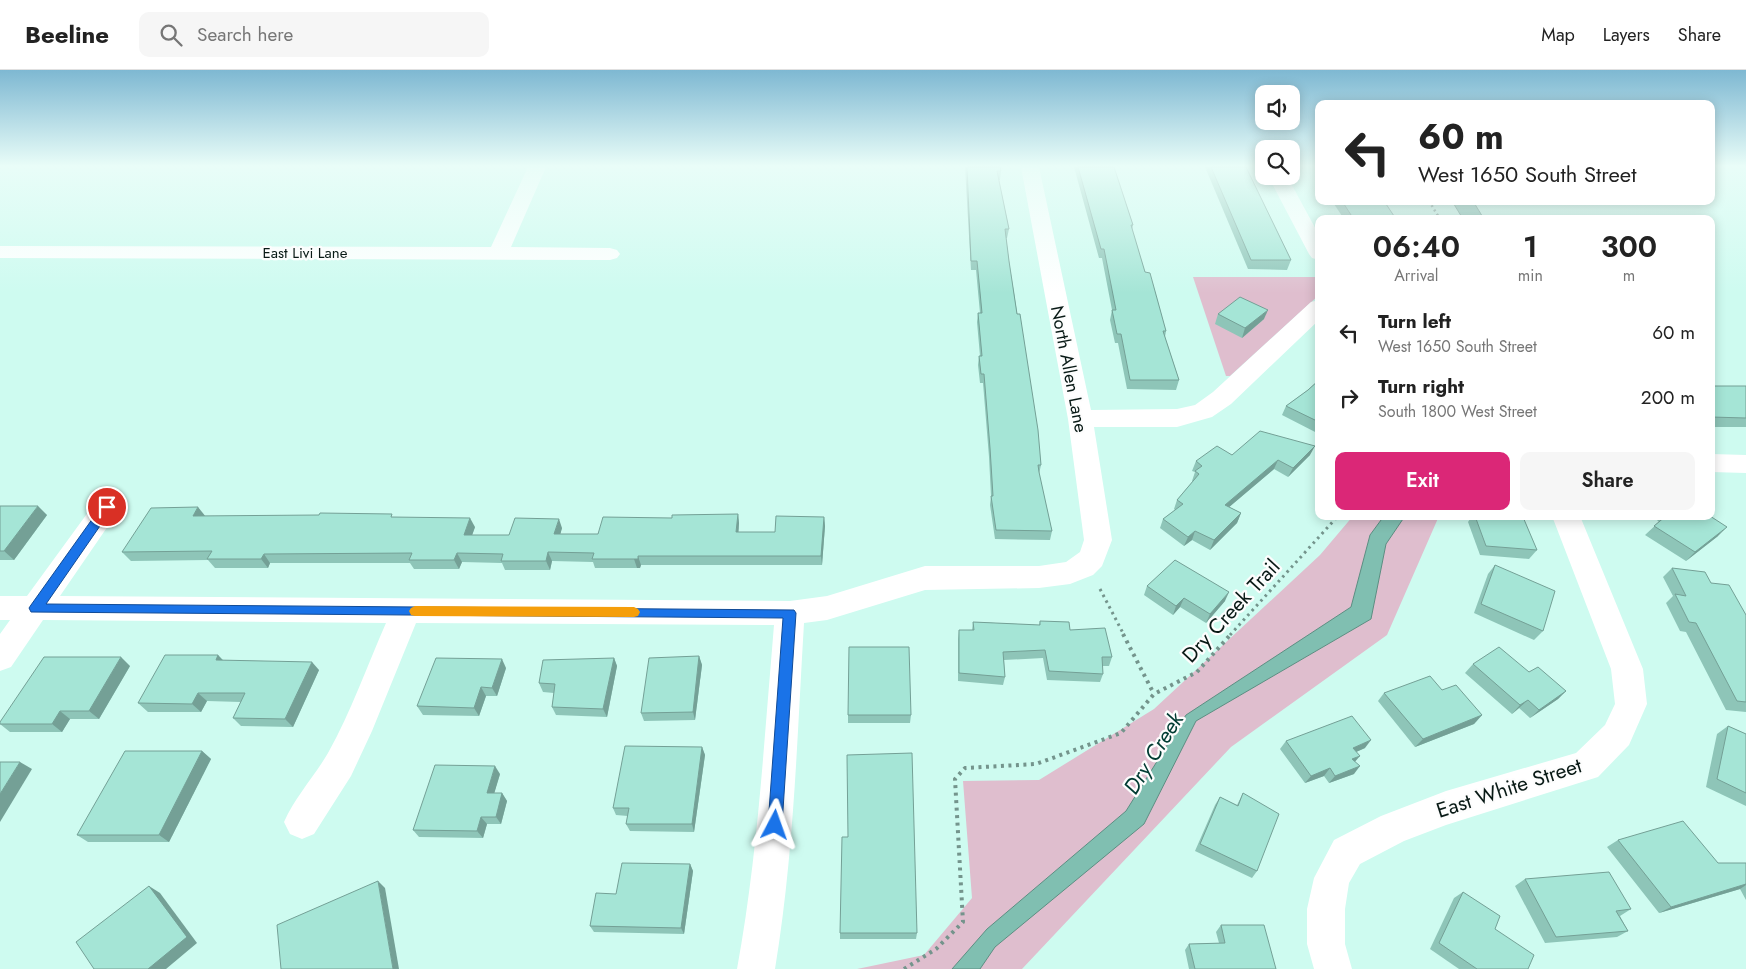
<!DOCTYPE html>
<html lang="en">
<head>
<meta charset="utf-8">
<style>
	body { margin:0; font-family:Jost,sans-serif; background:#f6f6f6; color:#222; height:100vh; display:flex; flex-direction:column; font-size:19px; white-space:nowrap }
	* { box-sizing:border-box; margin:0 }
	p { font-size:16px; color:#767676 }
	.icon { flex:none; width:28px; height:28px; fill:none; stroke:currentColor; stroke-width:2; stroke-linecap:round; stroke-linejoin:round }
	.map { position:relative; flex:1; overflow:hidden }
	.drawer { position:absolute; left:1315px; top:145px; width:400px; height:305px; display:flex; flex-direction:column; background:#fff; border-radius:10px; box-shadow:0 2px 12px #0003 }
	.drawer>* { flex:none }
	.guide { position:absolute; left:1315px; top:30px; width:400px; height:105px; border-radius:10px; box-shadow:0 2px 12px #0003; background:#fff; color:#222; overflow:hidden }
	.tools { position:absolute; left:1255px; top:15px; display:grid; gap:10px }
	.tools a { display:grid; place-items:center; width:45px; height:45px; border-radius:10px; background:#fff; box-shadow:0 2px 12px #0003; font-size:25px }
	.pin { position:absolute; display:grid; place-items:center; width:42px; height:42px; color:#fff; margin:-21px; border:2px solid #fff; border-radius:50%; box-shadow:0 1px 5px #0007 }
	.me { position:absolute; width:55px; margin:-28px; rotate:4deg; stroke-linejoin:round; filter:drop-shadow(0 0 4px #0008) }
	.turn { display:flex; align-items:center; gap:18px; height:105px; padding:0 20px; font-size:22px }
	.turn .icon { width:65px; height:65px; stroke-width:2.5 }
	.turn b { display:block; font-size:35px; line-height:42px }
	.eta { display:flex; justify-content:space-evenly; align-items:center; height:85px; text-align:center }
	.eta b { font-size:30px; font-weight:600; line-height:35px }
	.action { display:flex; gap:10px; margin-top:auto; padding:10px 20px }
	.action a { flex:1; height:58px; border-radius:10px; background:#db2777; color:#fff; font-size:20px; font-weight:600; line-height:58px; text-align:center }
	.action a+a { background:#f6f6f6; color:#222 }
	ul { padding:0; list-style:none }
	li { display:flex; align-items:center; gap:15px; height:65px; padding:0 20px }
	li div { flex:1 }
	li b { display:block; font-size:19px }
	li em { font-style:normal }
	header { display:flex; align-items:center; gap:30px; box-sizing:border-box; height:70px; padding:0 25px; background:#fff; border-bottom:1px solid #e0e0e0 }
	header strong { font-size:24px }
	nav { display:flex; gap:28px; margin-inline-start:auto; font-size:18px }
	.search { width:350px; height:45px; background:#f6f6f6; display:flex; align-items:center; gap:12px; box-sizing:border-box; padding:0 18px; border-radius:10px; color:#767676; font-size:19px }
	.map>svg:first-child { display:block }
</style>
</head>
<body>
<header>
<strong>Beeline</strong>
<div class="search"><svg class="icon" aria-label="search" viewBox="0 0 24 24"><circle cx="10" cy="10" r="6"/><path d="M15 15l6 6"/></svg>Search here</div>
<nav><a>Map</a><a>Layers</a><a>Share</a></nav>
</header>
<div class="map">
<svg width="1746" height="899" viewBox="0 0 1746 899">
	<rect width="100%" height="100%" fill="#cefbf0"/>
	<g fill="#dfbece">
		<path d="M1193,207H1319V225L1230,306H1226Z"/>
		<path d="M1353,446H1439L1387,565L1231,677L1022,899H857L924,885L972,828L963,711L1039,710L1154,639L1320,485Z"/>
	</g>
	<g fill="#80bfb1" stroke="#5c8e82">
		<path d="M1452,131H1473L1484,149H1463Z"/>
		<path d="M1384,446H1405L1386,474L1371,549L1196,651L1144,754L995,877L980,899H952L987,859L1126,741L1186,645L1351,537L1370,465Z"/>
	</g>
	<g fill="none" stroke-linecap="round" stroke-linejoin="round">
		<path stroke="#74948c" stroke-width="2.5" stroke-dasharray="2 3" stroke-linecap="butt" d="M1429,131L1440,149"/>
		<g stroke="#74948c" stroke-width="3" stroke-dasharray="2.5 4" stroke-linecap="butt">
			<path d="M1100,519L1124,565"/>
			<path d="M1230,565L1338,446"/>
		</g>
		<g stroke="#74948c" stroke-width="4" stroke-dasharray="3 4.5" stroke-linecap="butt">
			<path d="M1123,564L1154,624"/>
			<path d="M904,899L936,879L963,852L955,709L965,698L1036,694L1121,663L1154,624L1197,602L1231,564"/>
		</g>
		<g fill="#fff" fill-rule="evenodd">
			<path d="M528,97H546L511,177L610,178L617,180L620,184L617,188L610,190L0,188V176L491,177Z"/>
			<path d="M1021,97H1039L1091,340L1177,339L1195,335L1213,322L1311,232L1319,230V250L1231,334L1212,347L1177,357H1094L1112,470L1102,496L1093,505L1070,514L1039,518L925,520L827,550L804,553C797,669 794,784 775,899H737C758,785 764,670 774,555L416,553L372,661L351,706L314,764L302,769L290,764L284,752C295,727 314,707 328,683C351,642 367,596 386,553L43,550L11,597L0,601V564L10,550H0V526H27L97,430L107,427L117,430L121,437L60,526L790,531L827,526L925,496H1039L1066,492L1080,482L1084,470L1068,349Z"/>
			<path d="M1268,106H1287L1319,165V190L1312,188L1309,184Z"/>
			<path d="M1711,384L1746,385V403L1711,402Z"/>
			<path d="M1552,446H1580L1643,599L1647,634L1629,675L1598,707L1446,755L1404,771L1360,794L1349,813L1345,839V874L1352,899H1314L1307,874V839L1314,808L1334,770L1381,746L1446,721L1576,683L1605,655L1615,634L1611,599Z"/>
		</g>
	</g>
	<g fill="#8ec5b8">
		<path d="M965,97H1000L1001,101L1000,110H999L1009,159L1007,168H1006L1009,191L1041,395L1039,404L1052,461L1050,470L995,469L990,435L991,426L989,387L983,313H980L978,295L979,286H980L977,252L978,243H980L976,200H971Z"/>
		<path d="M1074,97H1114L1133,155L1132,160L1145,202L1166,261L1165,267L1179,310L1176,320L1127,319L1118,273H1115L1110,250L1112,240L1102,188H1099Z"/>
		<path d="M1205,97H1246L1291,190L1287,200L1248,199Z"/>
		<path d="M1332,131H1384L1396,149H1344Z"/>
		<path d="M1218,244L1264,249L1242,268L1215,254Z"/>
		<path d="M1319,310V364L1282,345L1286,336L1308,320Z"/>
		<rect x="1711" y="316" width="35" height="41"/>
		<path d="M1232,385H1310L1288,407L1274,399L1229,437L1241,443L1237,453L1210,480L1192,470L1184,476L1160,458L1163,449L1175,440L1174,439L1177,430L1193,411H1192L1195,402L1192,401L1196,391Z"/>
		<path d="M0,436L47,445L14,490H0Z"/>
		<path d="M738,444L739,453L738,462H775L824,447L825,456L822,495H641L640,498H595L593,492L552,491L550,500H505L502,493L462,492L459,499H414L410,493H270L268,498H215L208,490L131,491L122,482L205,446L394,447L475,457L472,465H509L562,458L560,464H598L672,448Z"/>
		<path d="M1472,446H1518L1537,480L1529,489L1480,485L1468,452Z"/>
		<path d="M1659,446H1710L1718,466L1686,491L1645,465L1659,452L1656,449Z"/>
		<path d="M1495,495L1543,561L1534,570L1474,543L1488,504Z"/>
		<path d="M1672,498L1711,513L1746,545V642L1726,640L1686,562L1680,561L1666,533L1673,526L1663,507Z"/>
		<path d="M1147,516L1225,531L1206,553L1180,537L1173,545L1144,525Z"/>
		<path d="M1040,551L1070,560L1112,587L1109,596H1102L1103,604L1100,612L1047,610L1043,588L1004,590L1005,607L1003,615L958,611V569L959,560H972L973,552L1039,555Z"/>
		<path d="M218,585L223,590L319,600L293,657L241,656L233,648L241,632L207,631L201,642H148L138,633Z"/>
		<path d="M699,586L702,595L695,650L644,651L641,643Z"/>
		<path d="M614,588L617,596L607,647L556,645L552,637L554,623L543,622L539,613Z"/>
		<path d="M1473,594L1529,602L1566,621L1558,629L1530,648L1519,638L1512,644L1465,603Z"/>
		<path d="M130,596L99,649H70L62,662H10L0,654V652Z"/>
		<path d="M506,598L497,626H486L479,646L423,645L417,636Z"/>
		<path d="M1442,620L1482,645L1474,654L1415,677L1378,631L1384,623Z"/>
		<path d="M848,645H911L910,653H848Z"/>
		<path d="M1728,656L1746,664V736L1706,717L1717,664Z"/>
		<path d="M1286,671L1365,678L1356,682L1354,704L1329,713L1324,706L1305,713L1280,679Z"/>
		<path d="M702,677L705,685L694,762L630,761L626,754L628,746L616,745L613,738Z"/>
		<path d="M202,681L211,689L169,772H88L77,765Z"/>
		<path d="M500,704L494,723H502L507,731L501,754H487L483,768L419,767L413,760Z"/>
		<path d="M1243,723L1257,801L1252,808L1195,781L1215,735L1220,727L1237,735Z"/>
		<path d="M848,767L917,863L916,869H840V863Z"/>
		<path d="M1618,770L1718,793H1746V830L1740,819L1659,843L1607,777Z"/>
		<path d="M690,794L693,801L684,864L594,862L590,856L616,824Z"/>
		<path d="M1525,809L1631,839L1620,846L1628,861L1617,867L1545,873L1515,816Z"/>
		<path d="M1463,822L1495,859L1528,899H1459L1430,879L1454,828Z"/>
		<path d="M1221,855L1276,899H1189L1185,880L1189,874L1219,873L1216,862Z"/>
	</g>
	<g fill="#74a096">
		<path d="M1268,240L1264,249L1242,268L1245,258Z"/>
		<path d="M1315,376L1310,385L1288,407L1293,398Z"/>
		<path d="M1278,390L1274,399L1221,444L1225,435Z"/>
		<path d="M38,436L47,445L14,490L4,481Z"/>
		<path d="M198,437L206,447L193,446Z"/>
		<path d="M1241,443L1237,453L1210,480L1214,470Z"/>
		<path d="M738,444L739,453L738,471L736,462Z"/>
		<path d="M824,447L825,456L822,495L821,486Z"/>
		<path d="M470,448L475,457L469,474L464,465Z"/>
		<path d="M559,449L562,458L558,473L554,464Z"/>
		<path d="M1727,457L1718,466L1686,491L1695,482Z"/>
		<path d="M1195,461L1192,470L1184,476L1188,467Z"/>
		<path d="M548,482L552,491L550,500L546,491Z"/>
		<path d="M457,483L462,492L459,499L454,490Z"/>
		<path d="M264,484L270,493L268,498L261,489Z"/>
		<path d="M638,486L641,495L640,498H637L634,489Z"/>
		<path d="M1229,522L1225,531L1206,553L1210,544Z"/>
		<path d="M1184,528L1180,537L1173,545L1176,536Z"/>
		<path d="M218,585L226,594L216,590Z"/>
		<path d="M699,586L702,595L695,650L693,642Z"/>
		<path d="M121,587L130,596L99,649L89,641Z"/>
		<path d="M614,588L617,596L607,647L603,639Z"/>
		<path d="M502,589L506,598L497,626L492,618Z"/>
		<path d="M312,592L319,600L293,657L285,649Z"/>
		<path d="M481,617L486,626L479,646L474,638Z"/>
		<path d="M1566,621L1558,629L1530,648L1539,640Z"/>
		<path d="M198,623L207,631L201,642L192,634Z"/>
		<path d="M1528,630L1519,638L1512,644L1520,635Z"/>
		<path d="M60,641L70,649L62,662L52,654Z"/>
		<path d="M1482,645L1474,654L1415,677L1423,669Z"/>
		<path d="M1371,670L1365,678L1347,686L1353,678Z"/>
		<path d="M702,677L705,685L694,762L692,754Z"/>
		<path d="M202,681L211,689L169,772L159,765Z"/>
		<path d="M1360,686L1353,694L1352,689Z"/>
		<path d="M20,692L32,699L0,752V724Z"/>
		<path d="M495,696L500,704L492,731L487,723Z"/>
		<path d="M1360,696L1354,704L1329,713L1335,706Z"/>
		<path d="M1330,698L1324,706L1305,713L1311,706Z"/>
		<path d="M502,723L507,731L501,754L496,747Z"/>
		<path d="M481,747L487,754L483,768L477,761Z"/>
		<path d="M690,794L693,801L684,864L681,858Z"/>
		<path d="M378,811L385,818L399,899H393Z"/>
		<path d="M1746,814V815L1740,819L1659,843L1671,837Z"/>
		<path d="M149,816L160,823L197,873L166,899H148Z"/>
	</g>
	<g fill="#a5e5d6" stroke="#74a096">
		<path d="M967,97H1000L1001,101H997L1009,159H1005L1009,191L1017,244H1020L1038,360L1041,395H1038L1039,402L1052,461L996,460L991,426H993L990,378L984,304H981L979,286H982L978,243H982L977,191H971Z"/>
		<path d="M1078,97H1114L1133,155H1131L1145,202L1150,203L1166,261H1163L1179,310H1130L1121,264H1117L1112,240H1116L1104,179H1101Z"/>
		<path d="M1211,97H1246L1291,190H1251Z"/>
		<path d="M1342,131H1384L1396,149H1351V148H1353Z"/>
		<path d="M1240,227L1268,240L1245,258L1218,244Z"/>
		<path d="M1319,310V352L1286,336L1308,320Z"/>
		<path d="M1711,316H1746V348L1711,347Z"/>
		<path d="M1260,361L1315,376L1293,398L1278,390L1225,435L1241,443L1214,470L1195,461L1188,467L1163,449L1183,434L1177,430L1199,404L1195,401L1202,396L1196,391L1217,376L1232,385Z"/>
		<path d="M0,436H38L4,481H0Z"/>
		<path d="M198,437L193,446L319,445L320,443L392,444L391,447L470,448L464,465H509L515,448L559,449L554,464H598L603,447L672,448V445L738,444L736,462H775L776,446L824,447L821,486H638V489H592L594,483L548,482L546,491H501L503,484L457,483L454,490H409L412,483L264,484L261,489H207L212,481L122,482L151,438Z"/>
		<path d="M1475,446H1518V447H1523L1537,480L1486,476Z"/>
		<path d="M1666,446H1710L1727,457L1695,482L1654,456Z"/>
		<path d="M1175,490L1229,522L1210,544L1184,528L1176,536L1147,516Z"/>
		<path d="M1495,495L1555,521L1543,561L1481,534Z"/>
		<path d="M1672,498L1705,502L1711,513L1729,515L1746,545V632L1737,631L1696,553L1689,552L1675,524L1686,526Z"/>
		<path d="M1040,551L1069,552L1070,560L1105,558L1112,587H1102L1103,604L1049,601L1045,580L1003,582L1005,607L959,603V560H974L973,552L1040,555Z"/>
		<path d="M849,577H909L911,645H848Z"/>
		<path d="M1499,577L1529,602L1538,597L1566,621L1539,640L1528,630L1520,635L1473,594Z"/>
		<path d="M165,585H218L216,590L312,592L285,649L233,648L245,623H198L192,634L138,633Z"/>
		<path d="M699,586L693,642L641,643L649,588Z"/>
		<path d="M44,587H121L89,641H60L52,654H0V652Z"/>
		<path d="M436,588L502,589L492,618L481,617L474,638L417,636Z"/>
		<path d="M614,588L603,639L552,637L555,614L539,613L543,590Z"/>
		<path d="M1430,606L1442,620L1456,615L1482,645L1423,669L1384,623Z"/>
		<path d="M1352,646L1371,670L1353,678L1360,686L1352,689L1360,696L1335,706L1330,698L1311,706L1286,671Z"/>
		<path d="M1728,656L1746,664V723L1717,709Z"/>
		<path d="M625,676L702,677L692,754H626L629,738H613Z"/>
		<path d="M125,681H202L159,765H77Z"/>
		<path d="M912,683L917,863H840L842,767H848L847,685Z"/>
		<path d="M0,692H20L0,724Z"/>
		<path d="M435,695L495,696L487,723H502L496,747H481L477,761L413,760Z"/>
		<path d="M1243,723L1279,744L1257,801L1200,774L1220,727L1238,736Z"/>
		<path d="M1683,751L1718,793H1746V814L1671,837L1618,770Z"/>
		<path d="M622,793L690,794L681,858L590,856L596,823L616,824Z"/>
		<path d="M1609,802L1631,839L1616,841L1628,861L1556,867L1525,809Z"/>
		<path d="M378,811L393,899H281L277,855Z"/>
		<path d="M149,816L187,867L148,899H94L76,872Z"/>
		<path d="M1463,822L1500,846L1495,859L1534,885L1528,899H1477L1439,873Z"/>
		<path d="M1221,855H1264L1276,899H1195L1189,874L1225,873Z"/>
	</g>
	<linearGradient id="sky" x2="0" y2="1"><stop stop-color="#7eb8d2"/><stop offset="0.43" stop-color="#e9fdf8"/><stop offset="1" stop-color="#e9fdf8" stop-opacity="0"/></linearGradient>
	<rect width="1746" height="223" fill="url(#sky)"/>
	<path fill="#1a73e8" stroke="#114b97" d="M107,433L113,437L111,440L46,534L794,540L796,543L782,755L780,760L775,762L770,760L768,755L783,548L31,542L29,538L31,535L103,434Z"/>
	<path fill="#f59e0b" d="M415,536L634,537L638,539L640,542L638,546L634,547L415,546L411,545L409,541L411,538Z"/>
	<g text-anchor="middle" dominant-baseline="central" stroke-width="4.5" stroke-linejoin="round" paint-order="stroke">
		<g font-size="15" fill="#091a16" stroke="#fdfdfd">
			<text x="305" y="183">East Livi Lane</text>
		</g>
		<g font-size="18" fill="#091a16" stroke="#fdfdfd">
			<text transform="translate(1069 299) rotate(79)">North Allen Lane</text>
		</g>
		<g font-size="21" fill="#091a16" stroke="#fdfdfd">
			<text transform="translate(1231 541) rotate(-47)">Dry Creek Trail</text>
			<text transform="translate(1509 718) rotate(-18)">East White Street</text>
		</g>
		<g font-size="22" font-style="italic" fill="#003b32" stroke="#fdfdfd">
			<text transform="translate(1153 683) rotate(-58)">Dry Creek</text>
		</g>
	</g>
</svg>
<div class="tools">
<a><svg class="icon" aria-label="sound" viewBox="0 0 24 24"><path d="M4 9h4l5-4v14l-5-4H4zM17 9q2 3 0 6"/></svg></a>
<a><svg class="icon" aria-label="search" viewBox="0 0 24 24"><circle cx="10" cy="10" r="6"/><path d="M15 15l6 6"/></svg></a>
</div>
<div class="pin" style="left:107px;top:437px;background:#d93025"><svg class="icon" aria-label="arrive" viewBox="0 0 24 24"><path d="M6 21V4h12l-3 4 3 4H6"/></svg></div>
<svg class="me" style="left:775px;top:755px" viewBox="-20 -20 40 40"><path d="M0-17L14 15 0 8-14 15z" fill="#1a73e8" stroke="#fff" stroke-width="4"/></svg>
<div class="guide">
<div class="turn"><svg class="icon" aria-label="left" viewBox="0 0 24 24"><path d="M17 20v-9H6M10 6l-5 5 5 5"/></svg><div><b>60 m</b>West 1650 South Street</div></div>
</div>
<section class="drawer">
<div class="eta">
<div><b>06:40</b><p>Arrival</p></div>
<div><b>1</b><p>min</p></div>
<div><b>300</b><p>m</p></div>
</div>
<ul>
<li><svg class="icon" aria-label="left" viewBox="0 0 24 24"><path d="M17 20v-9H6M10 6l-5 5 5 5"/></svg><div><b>Turn left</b><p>West 1650 South Street</p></div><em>60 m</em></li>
<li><svg class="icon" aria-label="right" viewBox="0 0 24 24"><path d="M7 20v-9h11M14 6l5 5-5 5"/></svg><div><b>Turn right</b><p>South 1800 West Street</p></div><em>200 m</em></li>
</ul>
<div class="action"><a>Exit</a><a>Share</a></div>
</section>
</div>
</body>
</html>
